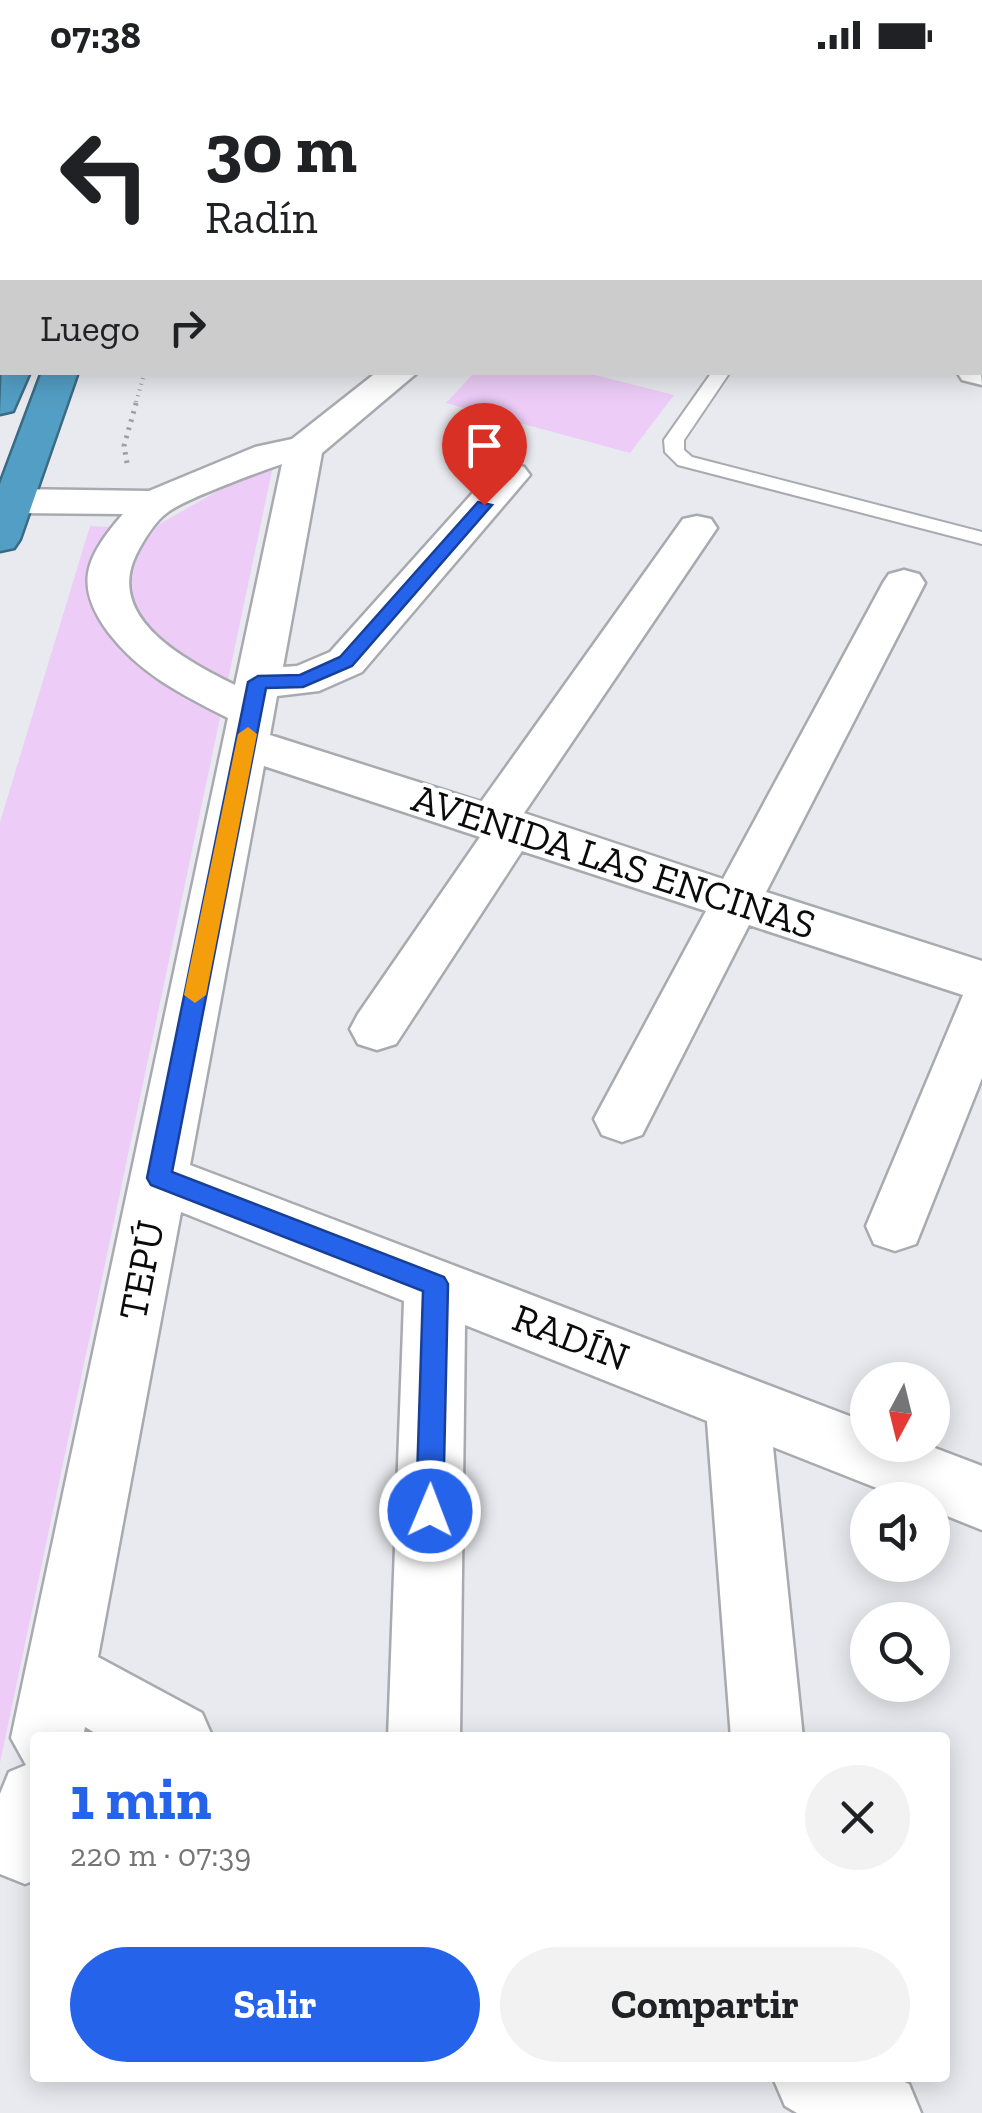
<!DOCTYPE html>
<html lang="es">
<head>
<meta charset="utf-8">
<style>
	body { margin:0; font-family:"Zilla Slab",serif; background:#f2f2f2; color:#202124; height:100vh; display:flex; flex-direction:column; font-size:38px; white-space:nowrap }
	* { box-sizing:border-box; margin:0 }
	p { font-size:32px; color:#757577 }
	.icon { flex:none; width:55px; height:55px; fill:none; stroke:currentColor; stroke-width:2; stroke-linecap:round; stroke-linejoin:round }
	.map { position:relative; flex:1; overflow:hidden }
	.panel { position:absolute; left:30px; top:1662px; width:920px; height:350px; display:flex; flex-direction:column; background:#fff; border-radius:10px; box-shadow:0 5px 25px #0003 }
	.panel>* { flex:none }
	.hud { position:absolute; left:0px; top:0px; width:982px; height:305px; box-shadow:0 5px 25px #0003; background:#fff; color:#202124; overflow:hidden }
	.needle { width:65px; rotate:187deg }
	.tools { position:absolute; left:850px; top:1292px; display:grid; gap:20px }
	.tools a { display:grid; place-items:center; width:100px; height:100px; border-radius:50%; background:#fff; box-shadow:0 5px 25px #0003; font-size:50px }
	.pin { position:absolute; display:grid; place-items:center; width:85px; height:85px; color:#fff; margin:-102px -42px; border-radius:50% 50% 50% 0; rotate:-45deg; box-shadow:0 0 10px #0007 }
	.pin .icon { rotate:45deg }
	.me { position:absolute; width:110px; margin:-55px; rotate:1deg; stroke-linejoin:round; filter:drop-shadow(0 0 8px #0008) }
	.turn { display:flex; align-items:center; gap:35px; height:210px; padding:0 40px; font-size:45px }
	.turn .icon { width:130px; height:130px; stroke-width:2.5 }
	.turn b { display:block; font-size:70px; line-height:85px }
	.then { display:flex; align-items:center; height:95px; padding:0 40px; background:#0003; gap:20px; font-size:38px }
	.round { display:grid; place-items:center; flex:none; width:105px; height:105px; border-radius:52px; background:#f2f2f2 }
	.headline { display:flex; align-items:center; justify-content:space-between; height:170px; padding:0 40px }
	h1 { font-size:60px; font-weight:700; line-height:75px; color:#2563eb }
	.action { display:flex; gap:20px; margin-top:auto; padding:20px 40px }
	.action a { flex:1; height:115px; border-radius:60px; background:#2563eb; color:#fff; font-size:40px; font-weight:700; line-height:115px; text-align:center }
	.action a+a { background:#f2f2f2; color:#202124 }
	.status { display:flex; justify-content:space-between; align-items:center; height:70px; padding:0 50px; background:#fff; direction:ltr }
	.status svg { height:28px; fill:currentColor }
	.map>svg:first-child { display:block }
</style>
</head>
<body>
<div class="status"><b>07:38</b><svg viewBox="0 0 49 12"><path d="M0 12V9h3v3zM5 12V6h3v6zM10 12V3h3v9zM15 12V0h3v12zM26 1h20v11H26zM47 4h2v5h-2z"/></svg></div>
<div class="map">
<svg width="982" height="2043" viewBox="0 0 982 2043">
	<rect width="100%" height="100%" fill="#e8eaef"/>
	<g fill="#edcdf8">
		<path d="M474,303H587L674,325L630,383L446,333Z"/>
		<path d="M261,396H273L0,1693V752L90,456L151,459Z"/>
	</g>
	<g fill="none" stroke-linecap="round" stroke-linejoin="round">
		<g stroke="#a8aaaf" stroke-width="4">
			<g id="lane">
				<rect x="0" y="15" width="2" height="8"/>
				<path d="M2,81V91L0,92V82Z"/>
				<rect x="980" y="171" width="2" height="10"/>
				<path d="M712,302H730L684,370V380L692,387L982,462V474L678,395L665,382L664,370Z"/>
			</g>
		</g>
		<g stroke="#a8aaaf" stroke-width="5">
			<g id="street">
				<path d="M980,292L982,315L962,310L957,302H980Z"/>
				<path d="M377,302H418L322,383L283,597L297,596L330,582L496,397L510,393L524,397L530,405L362,602L319,621L277,626L270,665L481,732L683,449L697,446L711,449L717,458L524,743L723,809L883,513L889,504L904,500L919,504L925,513L766,822L982,891V1008L916,1174L895,1181L874,1174L866,1156L963,925L749,855L642,1065L622,1072L602,1065L594,1049L706,841L522,781L396,974L377,980L358,974L350,959L358,944L480,767L264,696L190,1095L868,1353V1375H927L982,1396V1460L932,1440V1430H907L773,1377L803,1668H731L707,1351L465,1255L460,1668H388L404,1231L181,1142L98,1587L202,1643L213,1668H104L85,1657L83,1668H35V1810L25,1814L0,1804V1724L9,1702L26,1695L11,1668L228,648C181,624 140,604 108,562C73,514 86,487 123,444L14,443L0,439V423L14,419L149,421L255,377L292,369ZM282,394L235,615C187,591 105,549 136,485C143,471 155,451 168,442C185,429 259,402 282,394Z"/>
				<path d="M773,2008H896L909,2014L921,2043H797L785,2036Z"/>
			</g>
		</g>
		<g stroke="#3a6b84" stroke-width="5">
			<g id="highway">
				<rect x="118" y="0" width="28" height="2"/>
				<path d="M2,293V302H30L13,341L0,344Z"/>
				<path d="M42,302H78L20,469L14,478L0,481V414Z"/>
			</g>
		</g>
		<path stroke="#9e9fa3" stroke-width="4" stroke-dasharray="1 5" stroke-linecap="butt" d="M136,332L145,302"/>
		<path stroke="#9e9fa3" stroke-width="5" stroke-dasharray="2.5 6" stroke-linecap="butt" d="M127,393L124,376L137,330"/>
		<use href="#lane" fill="#fff" fill-rule="evenodd"/>
		<use href="#street" fill="#fff" fill-rule="evenodd"/>
		<use href="#highway" fill="#539ec4" fill-rule="evenodd"/>
	</g>
	<path fill="#2563eb" stroke="#184099" stroke-width="2.5" d="M478,432L492,435L352,596L303,617L266,618L172,1102L444,1207L448,1214L443,1441L439,1450L430,1454L420,1450L416,1441L423,1221L151,1115L147,1108L248,612L258,606L300,605L340,587Z"/>
	<path fill="#f59e0b" d="M248,657L257,664L206,925L195,933L184,925L238,664Z"/>
	<g text-anchor="middle" dominant-baseline="central" stroke-width="8" stroke-linejoin="round" paint-order="stroke">
		<g font-size="40" fill="#0b0b0d" stroke="#fff">
			<text transform="translate(614 791) rotate(18)">AVENIDA LAS ENCINAS</text>
			<text transform="translate(141 1200) rotate(-79)">TEPÚ</text>
			<text transform="translate(571 1267) rotate(21)">RADÍN</text>
		</g>
	</g>
</svg>
<div class="tools">
<a><svg class="needle" viewBox="-14 -14 28 28"><path d="M0-13l5 13h-10z" fill="#e53935"/><path d="M0 13l5-13h-10z" fill="#757577"/></svg></a>
<a><svg class="icon" aria-label="sound" viewBox="0 0 24 24"><path d="M4 9h4l5-4v14l-5-4H4zM17 9q2 3 0 6"/></svg></a>
<a><svg class="icon" aria-label="search" viewBox="0 0 24 24"><circle cx="10" cy="10" r="6"/><path d="M15 15l6 6"/></svg></a>
</div>
<div class="pin" style="left:484px;top:435px;background:#d93025"><svg class="icon" aria-label="arrive" viewBox="0 0 24 24"><path d="M6 21V4h12l-3 4 3 4H6"/></svg></div>
<svg class="me" style="left:430px;top:1441px" viewBox="-20 -20 40 40"><circle r="17" fill="#2563eb" stroke="#fff" stroke-width="3"/><path d="M0-11L8 9 0 5-8 9z" fill="#fff"/></svg>
<div class="hud">
<div class="turn"><svg class="icon" aria-label="left" viewBox="0 0 24 24"><path d="M17 20v-9H6M10 6l-5 5 5 5"/></svg><div><b>30 m</b>Radín</div></div>
<div class="then">Luego<svg class="icon" aria-label="right" viewBox="0 0 24 24"><path d="M7 20v-9h11M14 6l5 5-5 5"/></svg></div>
</div>
<section class="panel">
<div class="headline"><div><h1>1 min</h1><p>220 m · 07:39</p></div><a class="round"><svg class="icon" aria-label="close" viewBox="0 0 24 24"><path d="M6 6l12 12M18 6L6 18"/></svg></a></div>
<div class="action"><a>Salir</a><a>Compartir</a></div>
</section>
</div>
</body>
</html>
